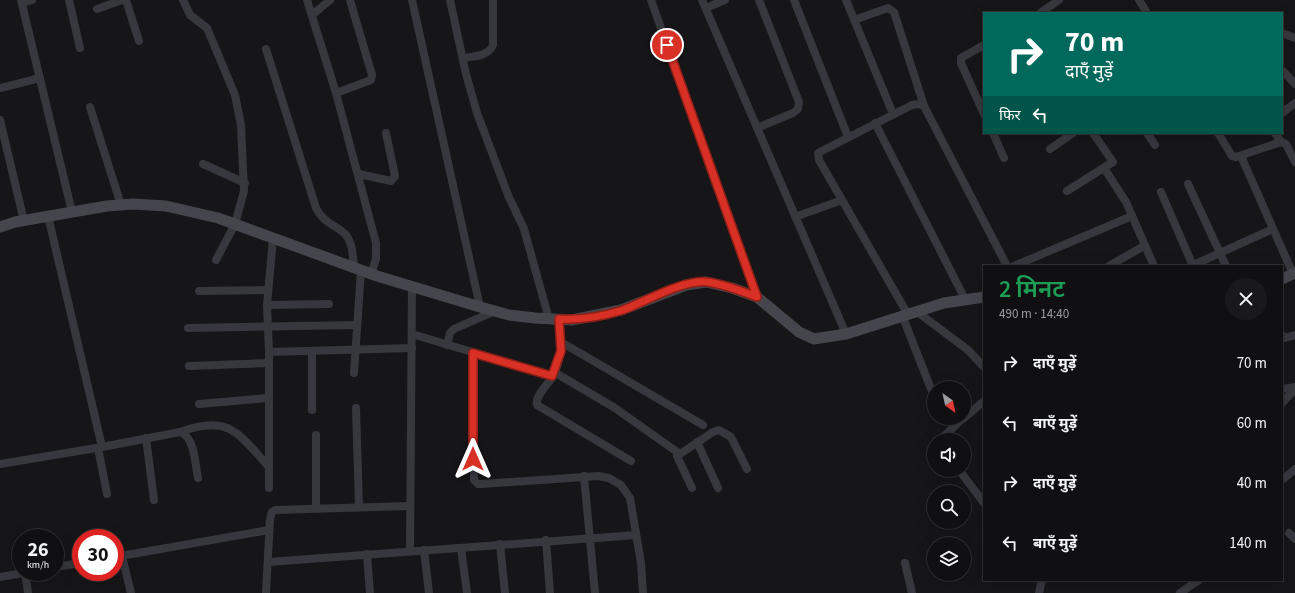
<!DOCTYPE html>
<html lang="hi">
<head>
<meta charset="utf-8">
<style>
	body { margin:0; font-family:"Source Sans 3","Noto Sans Devanagari",sans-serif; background:#19191b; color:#f1f3f6; height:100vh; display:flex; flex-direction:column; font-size:15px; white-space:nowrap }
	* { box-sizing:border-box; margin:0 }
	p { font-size:13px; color:#9c9d9f }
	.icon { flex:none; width:22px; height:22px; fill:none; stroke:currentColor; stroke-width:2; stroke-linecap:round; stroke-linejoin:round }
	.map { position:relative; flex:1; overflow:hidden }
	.drawer { position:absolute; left:983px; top:265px; width:300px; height:316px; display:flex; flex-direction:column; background:#101012; border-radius:0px; box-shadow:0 4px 16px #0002,0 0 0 1px #303032 }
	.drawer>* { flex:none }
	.hud { position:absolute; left:983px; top:12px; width:300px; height:122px; border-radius:0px; box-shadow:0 4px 16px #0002,0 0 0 1px #303032; background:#00695c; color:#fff; overflow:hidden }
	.needle { width:26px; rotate:147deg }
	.tools { position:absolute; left:927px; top:381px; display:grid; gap:8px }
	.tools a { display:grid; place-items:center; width:44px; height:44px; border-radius:50%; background:#101012; box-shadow:0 4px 16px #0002,0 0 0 1px #303032; font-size:20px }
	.speed { position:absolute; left:12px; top:529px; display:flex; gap:8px; font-size:20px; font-weight:700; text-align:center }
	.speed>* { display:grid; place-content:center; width:52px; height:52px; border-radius:50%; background:#101012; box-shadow:0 4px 16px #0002,0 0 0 1px #303032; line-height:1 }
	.speed small { font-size:10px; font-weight:400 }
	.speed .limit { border:6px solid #d22; background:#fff; color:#111 }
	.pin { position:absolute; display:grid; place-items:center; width:34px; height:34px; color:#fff; margin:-17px; border:2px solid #fff; border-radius:50%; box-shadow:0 1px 4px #0007 }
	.me { position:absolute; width:44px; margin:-22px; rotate:0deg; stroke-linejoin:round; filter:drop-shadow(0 0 3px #0008) }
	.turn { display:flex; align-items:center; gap:14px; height:84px; padding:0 16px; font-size:18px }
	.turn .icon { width:52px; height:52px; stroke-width:2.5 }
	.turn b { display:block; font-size:28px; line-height:34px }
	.then { display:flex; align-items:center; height:38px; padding:0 16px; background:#0003; gap:8px; font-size:15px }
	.round { display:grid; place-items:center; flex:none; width:42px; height:42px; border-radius:21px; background:#19191b }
	.headline { display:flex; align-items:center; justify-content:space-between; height:68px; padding:0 16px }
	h1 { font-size:24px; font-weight:600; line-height:30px; color:#1e9e55 }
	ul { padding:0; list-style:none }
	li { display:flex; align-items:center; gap:12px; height:60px; padding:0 16px }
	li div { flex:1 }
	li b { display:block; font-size:15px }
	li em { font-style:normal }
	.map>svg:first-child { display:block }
</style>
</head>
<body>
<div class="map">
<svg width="1295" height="593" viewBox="0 0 1295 593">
	<rect width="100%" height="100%" fill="#161618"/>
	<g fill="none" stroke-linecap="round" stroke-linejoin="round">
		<g stroke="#37383d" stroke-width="8">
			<path d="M21,0L72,212"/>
			<path d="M69,0L80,48"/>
			<path d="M126,0L139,41"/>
			<path d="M183,0L190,15L207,28L235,95L241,125L244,191L235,224L216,260"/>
			<path d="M307,0L336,93L376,243V259L371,274"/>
			<path d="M412,0L480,307"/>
			<path d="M450,0L466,74L477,113L508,195L524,229L549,319"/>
			<path d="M651,0L757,297"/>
			<path d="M702,0L846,334"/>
			<path d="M794,0L848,137"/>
			<path d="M846,0L893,114"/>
			<path d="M1139,0L1147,13"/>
			<path d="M22,3L32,0"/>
			<path d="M706,8L725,0"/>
			<path d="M97,9L122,0"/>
			<path d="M1040,13L1059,0"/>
			<path d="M312,15L330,0"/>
			<path d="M854,20L888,8L894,12L924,106"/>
			<path d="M1282,33L1295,38"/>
			<path d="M984,45L961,58V63L984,114"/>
			<path d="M266,49L316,208C324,224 335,224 346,235C353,244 353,258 354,268"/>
			<path d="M463,58C475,56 487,57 493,45V0"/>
			<path d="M1282,70L1295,84"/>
			<path d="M0,88L40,78"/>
			<path d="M336,93L371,80L372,75L350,0"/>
			<path d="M90,107L121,205"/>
			<path d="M1282,113L1295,103"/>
			<path d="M0,120L24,221"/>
			<path d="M875,123L965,299"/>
			<path d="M757,128L793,113L798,109L799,102L759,0"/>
			<path d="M993,133L1004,158"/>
			<path d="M1147,133L1155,145"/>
			<path d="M1218,133L1232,156L1236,157L1281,142L1286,144L1295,162"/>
			<path d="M1275,133L1281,142"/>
			<path d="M1050,149L1073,133"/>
			<path d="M1241,156L1293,274"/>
			<path d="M203,164L245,183"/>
			<path d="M1104,168L1126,202L1154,266"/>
			<path d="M359,174L391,181L395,176L386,133"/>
			<path d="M1188,184L1226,266"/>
			<path d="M1067,191L1113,162L1093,133"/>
			<path d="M1161,192L1193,266"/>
			<path d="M48,216L102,447"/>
			<path d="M795,217L842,200"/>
			<path d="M1014,266L1132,216"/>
			<path d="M1109,266L1144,246"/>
			<path d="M1191,266L1273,229"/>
			<path d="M199,291L268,290"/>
			<path d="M267,305L329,304"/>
			<path d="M916,311L968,350L984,367"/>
			<path d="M907,313L819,160L818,153L912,105L919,104L924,106L1007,266"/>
			<path d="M902,315L931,389"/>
			<path d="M559,319C561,340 563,359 552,378C547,385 535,396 537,405L631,461"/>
			<path d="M188,328L357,325"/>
			<path d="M412,334L552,376"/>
			<path d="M1282,335L1285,338L1295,335"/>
			<path d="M561,342L703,425"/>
			<path d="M447,345L450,333L454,329L495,311"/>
			<path d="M269,352L412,348"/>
			<path d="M473,353L474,480L478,484H482L598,476L609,478L621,485L630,498L641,563L643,593"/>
			<path d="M189,366L269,363"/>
			<path d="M554,372L615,408L680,454"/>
			<path d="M354,373L361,270"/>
			<path d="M1282,389L1295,387"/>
			<path d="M1282,403L1295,389"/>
			<path d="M199,404L268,398"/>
			<path d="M356,408L359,507"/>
			<path d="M312,410V351"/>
			<path d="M964,418L984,401"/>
			<path d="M180,432C229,414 238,433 269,467"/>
			<path d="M316,435V508"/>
			<path d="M146,438L154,500"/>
			<path d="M940,440L963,418"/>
			<path d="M697,442L718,488"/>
			<path d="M98,448L107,494"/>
			<path d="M0,464L102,447L180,432C195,437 195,464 198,478"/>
			<path d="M959,470L984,503"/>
			<path d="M584,476L595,593"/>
			<path d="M1282,480L1295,469"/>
			<path d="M269,488V352L267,305L273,238"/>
			<path d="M692,488L677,456L713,432L719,430L731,437L747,469"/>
			<path d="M1289,533L1295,539"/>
			<path d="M546,540L550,593"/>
			<path d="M500,544L505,593"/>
			<path d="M461,548L467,593"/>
			<path d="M424,550L429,593"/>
			<path d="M410,551L412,286"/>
			<path d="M367,554L370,593"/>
			<path d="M122,556L131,593"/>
			<path d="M115,557L269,530"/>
			<path d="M268,562L636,535"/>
			<path d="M905,563L912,593"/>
			<path d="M55,567L81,563"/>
			<path d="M25,573L28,593"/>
			<path d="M0,577L29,572"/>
			<path d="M266,593L270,519L272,512L275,510L410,506"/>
			<path d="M1039,593L1042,580"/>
			<path d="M1180,593L1199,580"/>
		</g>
		<g stroke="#45464d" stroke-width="11">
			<path d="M0,227L15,222L107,206L133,204L166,206L218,218L377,276L480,307L509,315L535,318L572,320L621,310L686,285L706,282L732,288L757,297L799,332L814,339L820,338L846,334L944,303L984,297"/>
			<path d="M1282,279L1295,273"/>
		</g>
	</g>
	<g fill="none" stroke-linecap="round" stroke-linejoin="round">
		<g stroke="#8d1f18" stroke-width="10">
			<path id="route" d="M473,459V353L552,376L561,351L559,319C579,320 604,316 623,310C647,301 681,280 707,282C724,284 741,291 757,297L667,45"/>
		</g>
		<use href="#route" stroke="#d93025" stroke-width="7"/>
	</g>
</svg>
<div class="tools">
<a><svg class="needle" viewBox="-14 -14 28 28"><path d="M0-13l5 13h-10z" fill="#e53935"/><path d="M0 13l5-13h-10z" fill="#9c9d9f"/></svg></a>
<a><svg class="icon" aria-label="sound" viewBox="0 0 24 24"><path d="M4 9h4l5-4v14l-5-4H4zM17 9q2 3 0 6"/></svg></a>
<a><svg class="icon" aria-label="search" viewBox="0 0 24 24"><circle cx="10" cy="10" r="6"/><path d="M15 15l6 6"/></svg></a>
<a><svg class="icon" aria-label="layers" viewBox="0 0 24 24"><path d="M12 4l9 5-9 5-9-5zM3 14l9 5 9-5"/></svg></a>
</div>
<div class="speed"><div>26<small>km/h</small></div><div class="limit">30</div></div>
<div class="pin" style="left:667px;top:45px;background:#d93025"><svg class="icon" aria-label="arrive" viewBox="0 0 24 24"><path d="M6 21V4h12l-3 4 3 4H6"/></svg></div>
<svg class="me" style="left:473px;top:459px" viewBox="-20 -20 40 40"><path d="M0-17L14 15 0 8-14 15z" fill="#d93025" stroke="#fff" stroke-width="4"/></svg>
<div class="hud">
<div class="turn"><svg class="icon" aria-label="right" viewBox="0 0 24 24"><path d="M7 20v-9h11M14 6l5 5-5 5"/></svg><div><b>70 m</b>दाएँ मुड़ें</div></div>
<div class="then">फिर<svg class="icon" aria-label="left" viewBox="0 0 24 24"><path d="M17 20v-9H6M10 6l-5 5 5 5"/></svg></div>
</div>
<section class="drawer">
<div class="headline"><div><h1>2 मिनट</h1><p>490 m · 14:40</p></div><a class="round"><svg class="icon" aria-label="close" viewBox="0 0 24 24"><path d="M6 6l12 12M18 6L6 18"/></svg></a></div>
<ul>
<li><svg class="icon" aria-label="right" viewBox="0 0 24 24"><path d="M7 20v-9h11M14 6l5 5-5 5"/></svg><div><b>दाएँ मुड़ें</b></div><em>70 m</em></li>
<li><svg class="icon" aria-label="left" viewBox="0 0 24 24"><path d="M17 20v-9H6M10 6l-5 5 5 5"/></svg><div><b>बाएँ मुड़ें</b></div><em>60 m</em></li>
<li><svg class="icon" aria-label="right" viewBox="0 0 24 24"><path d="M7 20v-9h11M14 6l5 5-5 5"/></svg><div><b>दाएँ मुड़ें</b></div><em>40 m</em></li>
<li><svg class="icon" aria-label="left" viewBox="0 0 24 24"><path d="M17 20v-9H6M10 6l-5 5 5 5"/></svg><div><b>बाएँ मुड़ें</b></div><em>140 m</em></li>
</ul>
</section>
</div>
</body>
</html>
